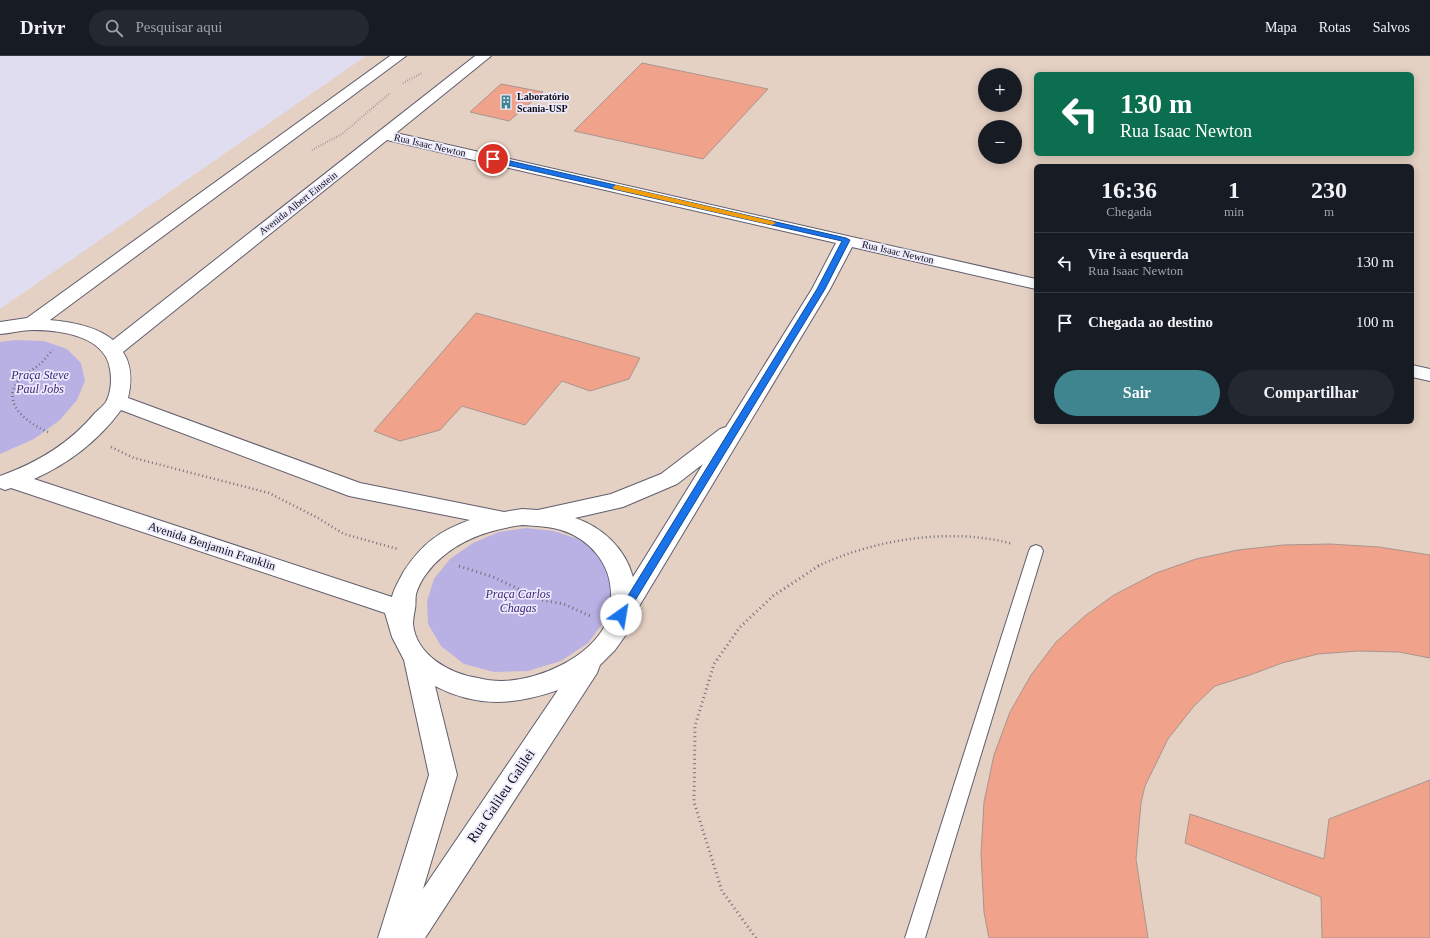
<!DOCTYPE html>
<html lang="pt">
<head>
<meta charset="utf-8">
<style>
	body { margin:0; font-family:Georgia,serif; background:#242831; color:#f1f3f6; height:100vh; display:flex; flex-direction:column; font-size:15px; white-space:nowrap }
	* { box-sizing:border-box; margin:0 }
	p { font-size:13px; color:#9ea1a6 }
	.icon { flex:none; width:22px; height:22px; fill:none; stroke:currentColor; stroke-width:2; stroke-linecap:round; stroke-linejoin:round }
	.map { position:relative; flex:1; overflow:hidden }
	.drawer { position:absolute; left:1034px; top:108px; width:380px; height:260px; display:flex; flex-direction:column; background:#171b24; border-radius:6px; box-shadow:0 2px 10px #0003 }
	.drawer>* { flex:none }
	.top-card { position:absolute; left:1034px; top:16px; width:380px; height:84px; border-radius:6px; box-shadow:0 2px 10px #0003; background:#0b6e4f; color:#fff; overflow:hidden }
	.controls { position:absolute; left:978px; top:12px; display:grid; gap:8px }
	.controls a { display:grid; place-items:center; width:44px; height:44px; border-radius:50%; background:#171b24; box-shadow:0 2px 10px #0003; font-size:20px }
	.pin { position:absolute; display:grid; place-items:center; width:34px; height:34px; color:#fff; margin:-17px; border:2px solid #fff; border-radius:50%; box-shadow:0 1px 4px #0007 }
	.me { position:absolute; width:44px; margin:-22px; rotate:32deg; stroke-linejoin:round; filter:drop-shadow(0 0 3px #0008) }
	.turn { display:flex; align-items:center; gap:14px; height:84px; padding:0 20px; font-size:18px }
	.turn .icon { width:52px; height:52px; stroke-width:2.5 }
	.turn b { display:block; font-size:28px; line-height:34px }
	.eta { display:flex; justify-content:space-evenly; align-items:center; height:68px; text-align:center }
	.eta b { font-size:24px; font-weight:800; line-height:28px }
	.cta { display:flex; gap:8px; margin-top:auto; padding:8px 20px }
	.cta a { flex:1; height:46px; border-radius:24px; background:#3f8590; color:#fff; font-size:16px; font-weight:800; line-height:46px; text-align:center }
	.cta a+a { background:#242831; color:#f1f3f6 }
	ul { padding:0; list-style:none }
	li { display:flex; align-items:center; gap:12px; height:60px; padding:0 20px; border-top:1px solid #363941 }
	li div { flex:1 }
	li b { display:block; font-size:15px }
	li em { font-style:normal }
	header { display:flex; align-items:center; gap:24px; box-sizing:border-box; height:56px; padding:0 20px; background:#171b24; border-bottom:1px solid #363941 }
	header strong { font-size:19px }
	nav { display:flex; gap:22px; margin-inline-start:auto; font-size:14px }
	.search { width:280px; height:36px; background:#242831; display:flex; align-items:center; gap:10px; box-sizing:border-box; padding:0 14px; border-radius:22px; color:#9ea1a6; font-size:15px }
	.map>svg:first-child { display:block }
</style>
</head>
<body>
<header>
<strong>Drivr</strong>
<div class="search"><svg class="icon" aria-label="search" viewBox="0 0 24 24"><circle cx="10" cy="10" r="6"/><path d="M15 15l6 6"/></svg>Pesquisar aqui</div>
<nav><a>Mapa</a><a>Rotas</a><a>Salvos</a></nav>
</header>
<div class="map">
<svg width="1430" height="882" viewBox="0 0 1430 882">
	<rect width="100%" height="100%" fill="#dfddef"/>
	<path fill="#e5d1c3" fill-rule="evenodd" d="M366,0H1430V882H0V253ZM1036,18H1412V98H1036ZM985,19H1015V49H985ZM985,71H1015V101H985ZM1036,110H1412V366H1036Z"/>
	<g fill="#b9b1e4">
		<path d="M15,284L44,285L67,293L81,307L85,325L77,344L60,364L34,383L0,398V286Z"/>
		<path d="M526,472L554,475L578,483L597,497L609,516L613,538L606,563L588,587L561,605L528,615L494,616L464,608L441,590L428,568L427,545L434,523L450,503L473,487L499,476Z"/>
	</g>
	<g fill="#f1a28a" stroke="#a8958f">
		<path d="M642,7L768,33L703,103L574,75Z"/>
		<path d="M501,28L543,36L509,65L470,56Z"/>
		<path d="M476,257L640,302L629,323L590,335L562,325L525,369L462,350L440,374L400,385L374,375Z"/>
		<path d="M1330,488L1379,491L1430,499V602L1399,596L1358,595L1318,598L1282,607L1250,619L1215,630L1194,650L1168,683L1145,730L1141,747L1136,803L1148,882H989L984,856L981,798L984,746L994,699L1010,656L1031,619L1056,586L1086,559L1114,539L1156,517L1196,503L1238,494L1283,489Z"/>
		<path d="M1430,724V882H1322L1321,841L1185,787L1190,758L1324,803L1329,763Z"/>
	</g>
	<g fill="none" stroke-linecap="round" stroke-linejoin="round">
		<g stroke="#605e6e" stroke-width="2">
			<path id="lane" d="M1036,489L1041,491L1043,495L925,882H905L1029,495L1031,491Z"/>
		</g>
		<g stroke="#605e6e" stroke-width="2">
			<g id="street">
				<path d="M390,0H406L50,264C71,266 96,270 113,284L475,0H491L396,77L1036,223V233L852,191L830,233L632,562L625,580L615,594L600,609L597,617L425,882H378L429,719L404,604L392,581L385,557L11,432L5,434L0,432V420C37,407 70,387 95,357C99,353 103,350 106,346C111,337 112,323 110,313C105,280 61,274 33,274C22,274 11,277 0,278V266L27,262ZM387,84L836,187L812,233L726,371L720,373L661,418L611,438L538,454L522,453L504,456L360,427L128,342C132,325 132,310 123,296ZM121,354L349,440L470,464C439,475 422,488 404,515C400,523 394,532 392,541L34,423C68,408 99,384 121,354ZM703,408L633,521C625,492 602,471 575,462L623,451L677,428ZM522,469C535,470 549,470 561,474C590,483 611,508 611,538C611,547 610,560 606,568C588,603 539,624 502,625C494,625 485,624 478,622C450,618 416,599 413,568C413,563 414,558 415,553C416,548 415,543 416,538C420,524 431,510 442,501C465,481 493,473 522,469ZM435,630C478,652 514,649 558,634L423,833L457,719Z"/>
				<path d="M1412,309L1430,313V325L1412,321Z"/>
			</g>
		</g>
		<g stroke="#71707c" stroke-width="2" stroke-dasharray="0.5 2" stroke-linecap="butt">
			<path d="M403,27L422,17"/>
			<path d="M312,94L342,78L390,37"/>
		</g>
		<g stroke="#71707c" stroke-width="2.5" stroke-dasharray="1 3" stroke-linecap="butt">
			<path d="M48,376C30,368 0,349 18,325C24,318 33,314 40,308C45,304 48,298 53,294"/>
			<path d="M111,391L134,402L269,437L318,462L344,478L398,493"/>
			<path d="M818,510C875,483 952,471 1013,488"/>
		</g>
		<g stroke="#71707c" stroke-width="3" stroke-dasharray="1 3.5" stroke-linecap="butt">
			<path d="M459,510L493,521L542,544L564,548L590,560"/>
			<path d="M756,882L722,835L694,746L695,670L714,608L740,571L773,540L820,509"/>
		</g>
		<use href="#lane" fill="#fff" fill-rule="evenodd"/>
		<use href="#street" fill="#fff" fill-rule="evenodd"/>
	</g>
	<path fill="#1a73e8" stroke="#114b97" d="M493,101L846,182L850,184L825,233L625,561H618L616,559L618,556L817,233L842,185L490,105V102Z"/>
	<path fill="#f59e0b" d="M616,129L772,165L776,167L772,169L614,133L613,131Z"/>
	<defs>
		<g id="building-bare" transform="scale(1.08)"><path d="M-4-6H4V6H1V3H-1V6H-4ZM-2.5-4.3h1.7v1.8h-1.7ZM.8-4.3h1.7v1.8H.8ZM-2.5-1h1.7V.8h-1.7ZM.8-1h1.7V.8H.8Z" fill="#3f8590" stroke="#eceafc" stroke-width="2.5" paint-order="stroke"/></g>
	</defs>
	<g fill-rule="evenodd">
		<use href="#building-bare" x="506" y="46"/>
	</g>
	<g text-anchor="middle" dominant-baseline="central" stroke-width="3.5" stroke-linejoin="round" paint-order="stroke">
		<g font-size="10" font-weight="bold" fill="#0c0b11" stroke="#eceafc" text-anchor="start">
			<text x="517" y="40">Laboratório<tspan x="517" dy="12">Scania-USP</tspan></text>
		</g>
		<g font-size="10" fill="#0c0b11" stroke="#eceafc">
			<text transform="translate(430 89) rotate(13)">Rua Isaac Newton</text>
			<text transform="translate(298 147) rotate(-38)">Avenida Albert Einstein</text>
			<text transform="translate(898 196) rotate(13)">Rua Isaac Newton</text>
		</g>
		<g font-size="12" font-style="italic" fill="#3e2676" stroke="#eceafc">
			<text x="40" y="319">Praça Steve<tspan x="40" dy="14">Paul Jobs</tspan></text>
			<text x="518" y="538">Praça Carlos<tspan x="518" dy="14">Chagas</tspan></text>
		</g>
		<g font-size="12" fill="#0c0b11" stroke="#eceafc">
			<text transform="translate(212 490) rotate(18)">Avenida Benjamin Franklin</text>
		</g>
		<g font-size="14" fill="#0c0b11" stroke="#eceafc">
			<text transform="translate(501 740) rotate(-56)">Rua Galileu Galilei</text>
		</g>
	</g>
</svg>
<div class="controls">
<a>+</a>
<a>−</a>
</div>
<div class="pin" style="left:493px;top:103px;background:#d93025"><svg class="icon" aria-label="arrive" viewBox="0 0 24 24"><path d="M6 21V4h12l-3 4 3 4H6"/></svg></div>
<svg class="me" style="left:621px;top:559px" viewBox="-20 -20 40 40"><circle r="19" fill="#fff"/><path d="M0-13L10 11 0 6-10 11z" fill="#1a73e8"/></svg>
<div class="top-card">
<div class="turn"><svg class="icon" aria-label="left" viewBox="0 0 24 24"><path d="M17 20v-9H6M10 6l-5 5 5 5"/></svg><div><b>130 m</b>Rua Isaac Newton</div></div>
</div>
<section class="drawer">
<div class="eta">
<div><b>16:36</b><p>Chegada</p></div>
<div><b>1</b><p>min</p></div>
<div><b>230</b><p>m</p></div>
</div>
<ul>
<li><svg class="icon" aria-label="left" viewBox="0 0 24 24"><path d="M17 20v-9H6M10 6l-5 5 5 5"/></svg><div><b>Vire à esquerda</b><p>Rua Isaac Newton</p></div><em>130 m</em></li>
<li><svg class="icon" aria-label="arrive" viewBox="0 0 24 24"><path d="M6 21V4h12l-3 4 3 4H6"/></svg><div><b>Chegada ao destino</b></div><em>100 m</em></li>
</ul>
<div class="cta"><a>Sair</a><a>Compartilhar</a></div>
</section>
</div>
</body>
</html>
